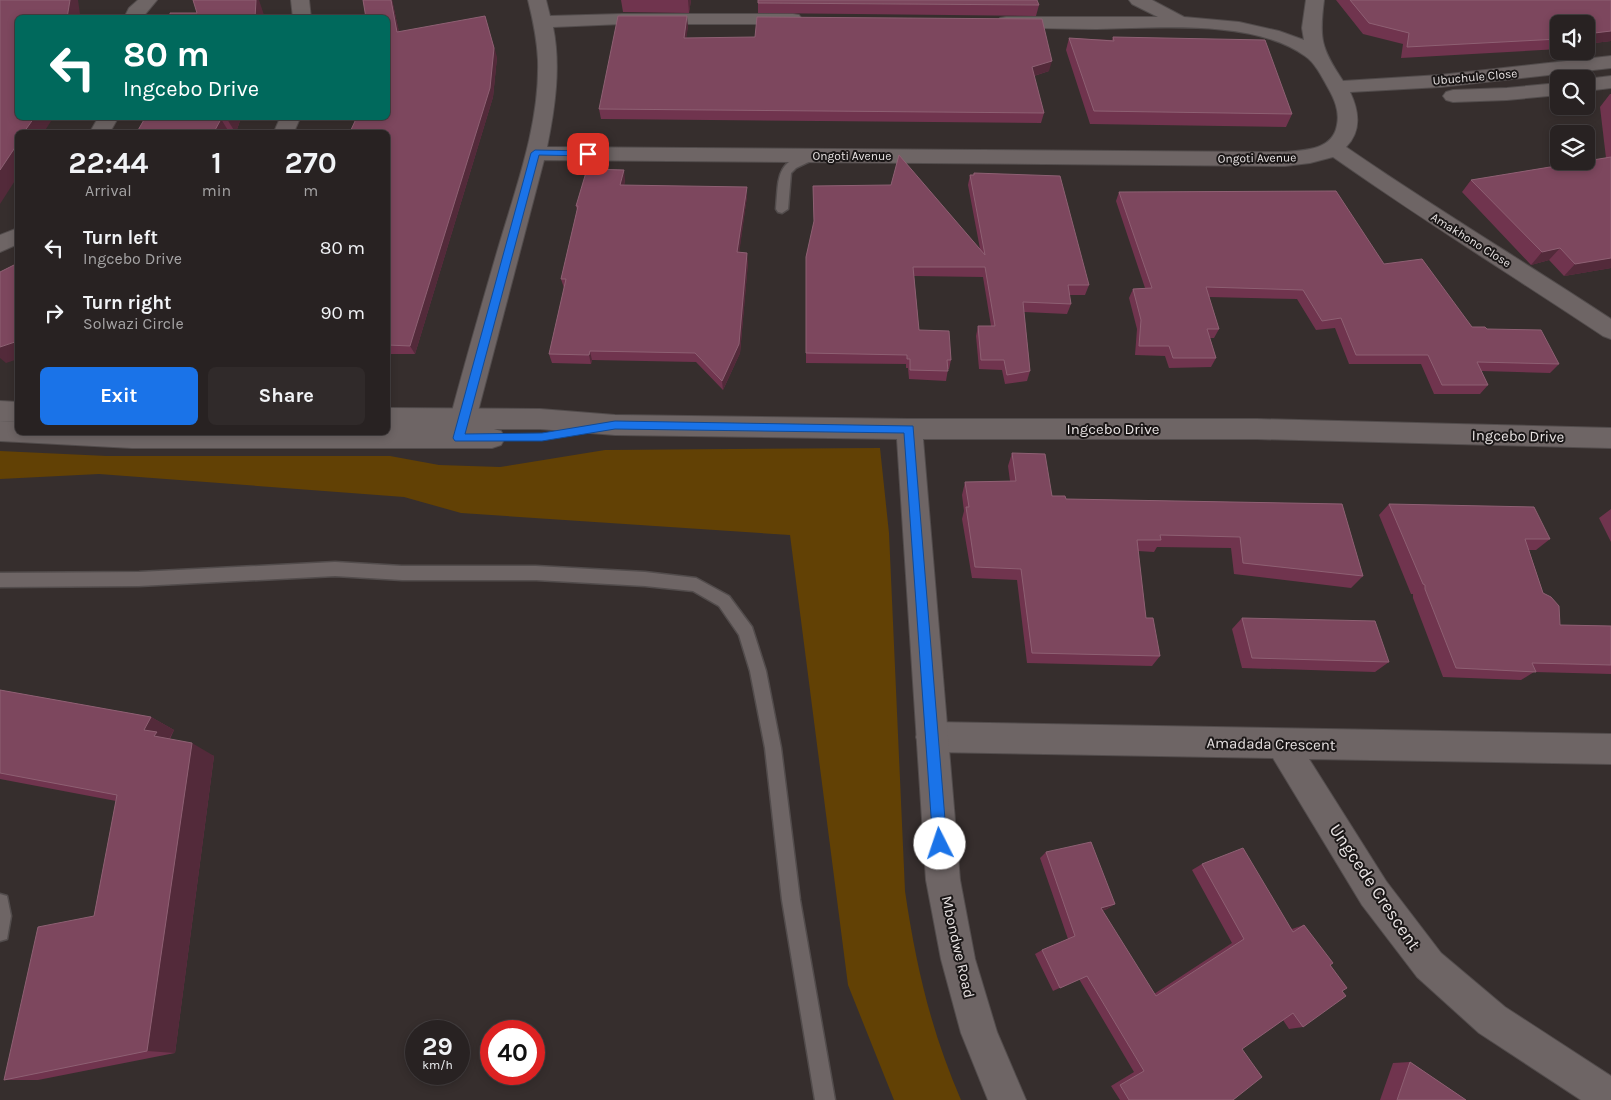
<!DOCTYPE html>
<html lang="en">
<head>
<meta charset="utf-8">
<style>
	body { margin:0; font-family:Karla,sans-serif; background:#302a2a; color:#f1f3f6; height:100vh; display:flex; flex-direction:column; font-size:19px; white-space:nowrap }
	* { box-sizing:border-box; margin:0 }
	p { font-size:16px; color:#a5a4a5 }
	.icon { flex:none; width:28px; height:28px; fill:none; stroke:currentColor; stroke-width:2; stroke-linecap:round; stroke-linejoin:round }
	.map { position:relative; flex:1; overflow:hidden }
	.side { position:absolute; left:15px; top:130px; width:375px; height:305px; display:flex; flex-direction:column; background:#282222; border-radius:8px; box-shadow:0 2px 8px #0003,0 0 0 1px #443f40 }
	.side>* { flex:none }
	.hud { position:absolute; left:15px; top:15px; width:375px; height:105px; border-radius:8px; box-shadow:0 2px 8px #0003,0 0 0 1px #443f40; background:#00695c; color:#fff; overflow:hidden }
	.buttons { position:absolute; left:1550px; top:15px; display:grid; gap:10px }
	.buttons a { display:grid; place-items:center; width:45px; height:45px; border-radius:8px; background:#282222; box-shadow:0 2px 8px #0003,0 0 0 1px #443f40; font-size:25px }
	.speed { position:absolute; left:405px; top:1020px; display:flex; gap:10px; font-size:25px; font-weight:700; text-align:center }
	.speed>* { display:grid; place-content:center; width:65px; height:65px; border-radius:50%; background:#282222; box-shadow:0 2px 8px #0003,0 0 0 1px #443f40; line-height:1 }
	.speed small { font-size:12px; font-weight:400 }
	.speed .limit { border:8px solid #d22; background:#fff; color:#111 }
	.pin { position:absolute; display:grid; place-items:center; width:42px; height:42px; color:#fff; margin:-21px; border-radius:10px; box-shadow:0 2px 8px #0006 }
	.me { position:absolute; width:55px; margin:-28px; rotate:356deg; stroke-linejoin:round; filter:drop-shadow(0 0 4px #0008) }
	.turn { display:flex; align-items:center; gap:18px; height:105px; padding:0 25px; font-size:22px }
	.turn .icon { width:65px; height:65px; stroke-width:2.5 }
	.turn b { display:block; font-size:35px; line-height:42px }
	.eta { display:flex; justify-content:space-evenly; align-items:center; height:85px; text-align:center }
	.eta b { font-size:30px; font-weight:700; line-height:35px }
	.action { display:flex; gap:10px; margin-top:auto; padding:10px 25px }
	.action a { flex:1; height:58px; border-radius:8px; background:#1a73e8; color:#fff; font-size:20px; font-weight:700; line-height:58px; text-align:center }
	.action a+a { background:#302a2a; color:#f1f3f6 }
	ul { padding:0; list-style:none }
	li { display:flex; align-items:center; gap:15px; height:65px; padding:0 25px }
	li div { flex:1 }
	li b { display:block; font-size:19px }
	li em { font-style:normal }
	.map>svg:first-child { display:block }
</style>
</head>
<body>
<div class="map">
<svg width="1611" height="1100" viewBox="0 0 1611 1100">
	<rect width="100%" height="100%" fill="#362e2d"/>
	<path fill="#624105" d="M880,448L889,533L905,891C916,966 931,1031 961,1100H894L848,985L790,535L461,513L404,497L99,474L0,479V451L107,456H390L439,465L500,467L605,450Z"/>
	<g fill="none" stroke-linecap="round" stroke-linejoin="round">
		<g stroke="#524c4c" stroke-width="3">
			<g id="lane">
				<path d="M811,152L815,153L817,156L815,159L796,168L791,173L788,209L782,213L778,212L776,209C779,177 775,162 811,152Z"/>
				<path d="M335,562L402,566H536L645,572L696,578L729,596L752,627L766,671L781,748L800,900L835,1100H815L782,900L765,748L750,671L739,635L719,606L693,591L645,586L536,580H402L335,576L139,586L0,587V573L139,572Z"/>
				<path d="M0,894L7,896L11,916L7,939L0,941Z"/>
			</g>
		</g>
		<g stroke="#524c4c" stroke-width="2">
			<g id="street">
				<path d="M138,0H157L142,18H124L129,8Z"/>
				<path d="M291,0H309L311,18H293Z"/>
				<path d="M528,0H546L550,16L622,14H793L799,15L802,19L799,23L793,24H622L553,27C561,66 555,108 547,147L1285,152C1305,150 1333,150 1337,125C1340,111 1334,98 1327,86C1321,75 1315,63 1305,56C1254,19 1157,28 1097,29C1067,29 1036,28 1006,27L1000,26L997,22L1000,18L1006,17H1158L1132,4L1129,0H1152L1184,17L1239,22L1279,31L1304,40L1302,28L1306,0H1324C1319,39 1321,48 1343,81L1440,75L1611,56V68L1440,87L1350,92C1359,111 1362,131 1346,147C1433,207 1523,261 1611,319V339L1603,336C1513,276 1421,219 1333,157L1310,163L1285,166L544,160L471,438L467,445L458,448L449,445L445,438C461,376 479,314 497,252C515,190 540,125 538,60C537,39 533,20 528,0Z"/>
				<path d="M1611,76V88L1586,91V79Z"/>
				<path d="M1559,83V95L1507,100L1453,102L1446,100L1443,96L1446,92L1453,90L1507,88Z"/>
				<path d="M98,118H118L110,132H90Z"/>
				<path d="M280,118H300L294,132H274Z"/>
				<path d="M18,228V244L0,252V235Z"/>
				<path d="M931,722L1611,734V764L1309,759L1386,881L1441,953L1505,1007L1611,1076V1100H1581L1479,1033L1417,977L1362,905L1273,758L931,752L920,747L916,737L920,727Z"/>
			</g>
		</g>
		<g stroke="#524c4c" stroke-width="2">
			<g id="secondary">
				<path d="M0,401L18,402V422L0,421Z"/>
				<path d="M388,408L540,409L615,415L909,419H1257L1611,428V448L1257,439H923L960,880L975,959L997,1032L1026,1100H988L961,1033L941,959L926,880L897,439L615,435L540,429H494L501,431L505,438L501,445L492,448H132L0,441V421L18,422V432H388V428H394H388Z"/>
			</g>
		</g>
		<use href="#lane" fill="#6e6565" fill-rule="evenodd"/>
		<use href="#street" fill="#6e6565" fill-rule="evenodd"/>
		<use href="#secondary" fill="#6e6565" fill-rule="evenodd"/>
	</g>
	<g fill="#70344e">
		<path d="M363,0H392L399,32L497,57L493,97L415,354H388V118Z"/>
		<path d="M621,0H691L689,13L623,12Z"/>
		<path d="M1336,0H1611V41L1586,44L1559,24V49L1401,58L1403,44L1363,34Z"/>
		<path d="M758,3L1039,5L1036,16L758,13Z"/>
		<path d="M688,26L686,38L1049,71L1034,76L1044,113L1041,123L601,119L599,109Z"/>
		<path d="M1113,37L1292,114L1286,127L1090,124L1066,50L1069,38L1112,40Z"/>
		<path d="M1610,94H1611V268L1564,276L1549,260L1531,265L1462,192L1471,180L1606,158L1600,107Z"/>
		<path d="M145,118H241L236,132H137Z"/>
		<path d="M974,173L1089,285L1085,295H1069L1071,304L1067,314L1024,312L1030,371L1027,381L1005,384L1002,370L979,369L976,336L978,326H991L983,277L914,276L919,330L951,360L949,369H948L946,381L909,379L908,368H906V364L806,363V257L814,223L813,186L980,249L968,185L970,175H973Z"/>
		<path d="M625,179L624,186L747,196L739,252L748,262L740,353L723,390L696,362L592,360L591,364L552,363L549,354L564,288L561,279L577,210L576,206Z"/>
		<path d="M1119,192L1384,264L1472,327L1487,329L1559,364L1550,373L1481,371L1488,385L1480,394H1434L1421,364H1349L1335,328L1316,330L1297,299L1209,297L1219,329L1214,338H1210L1216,358L1211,367L1169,368L1165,356L1135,355L1137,329L1129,298L1133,289L1145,288L1116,201Z"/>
		<path d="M1012,453L1052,496L1066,499L1342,504L1363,576L1351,588L1234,574L1231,548L1157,547L1154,552L1138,551L1146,618L1160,656L1152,666L1027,663L1017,580L972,578L962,519L964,511L962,495L965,482L1010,481L1008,466Z"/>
		<path d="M1389,504L1550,539L1536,550H1529L1543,593L1560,625L1611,626V674L1534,672L1521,680L1443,677L1413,598V594H1411L1379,515Z"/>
		<path d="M1611,509V542L1599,518Z"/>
		<path d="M1242,618L1389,662L1375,672L1242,668L1232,629Z"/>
		<path d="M0,690L151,717L174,730L170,739L214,756L175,1053L38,1080H4L94,916L116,801L0,779Z"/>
		<path d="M1046,852L1115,904L1107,909L1102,911L1154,994L1232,943L1192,870L1202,864L1292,929L1304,925L1330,965L1342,991L1303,1027L1289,1029L1283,1020L1242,1049L1233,1100H1120L1111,1086L1134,1072L1079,979L1053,991L1035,954L1042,950L1068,939L1040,858Z"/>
		<path d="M1410,1062L1466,1100H1380L1393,1063Z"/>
	</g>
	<g fill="#532a3a">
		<path d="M70,0H78L80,14L79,18H67Z"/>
		<path d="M256,0H259L264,15L263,18H255Z"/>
		<path d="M391,0H392L401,41L397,32Z"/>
		<path d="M688,0H691L689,13Z"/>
		<path d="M485,16L497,57L493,97L415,354L410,346Z"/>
		<path d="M687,16L688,26L685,48L684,38Z"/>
		<path d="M1611,31V41L1586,44V34Z"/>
		<path d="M1052,61L1049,71L1030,77L1032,67Z"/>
		<path d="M34,118H53L44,132H24Z"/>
		<path d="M227,118H241L236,132H235L227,119Z"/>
		<path d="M221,119L229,132H214Z"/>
		<path d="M18,143V176L0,204V170Z"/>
		<path d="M624,170L625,179L622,195L620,185Z"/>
		<path d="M747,187V196L738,262L737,252Z"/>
		<path d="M1560,248L1549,260L1531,265L1542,252Z"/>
		<path d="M747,253L748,262L740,353L723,390L722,381Z"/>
		<path d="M1611,258V268L1564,276L1575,264Z"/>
		<path d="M18,341V359L6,363L0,358V347Z"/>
		<path d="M590,351L592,360L591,364L589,355Z"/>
		<path d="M151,717L174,730L169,739L154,736L144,730Z"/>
		<path d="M192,743L214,756L175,1053L147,1051Z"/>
		<path d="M1115,904L1107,909L1093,913L1101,908Z"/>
	</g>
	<g fill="#7d475e" stroke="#8e6073">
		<path d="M0,0H70L67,18H18V118H34L24,132H18V143L0,170Z"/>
		<path d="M193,0H256L255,18H170V13H197Z"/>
		<path d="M363,0H391L397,32L485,16L494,48L490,88L410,346L388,345V132H350L356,119H360V118H388V18H366Z"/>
		<path d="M758,0H1037L1039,5L758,3Z"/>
		<path d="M1350,0H1611V31L1586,34V24H1559V39L1407,47L1409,33L1369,23Z"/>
		<path d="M618,16H687L684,38L755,37L757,17L1042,19L1052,61L1032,67L1044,113L599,109Z"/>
		<path d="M1113,37L1265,40L1292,114L1094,111L1069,38L1114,41Z"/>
		<path d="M145,118H227V119H221L214,132H137Z"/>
		<path d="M899,155L985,255L970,175H974V173L1060,176L1089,285H1068L1071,304L1023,302L1030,371L1007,375L1004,360H981L978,326H995L985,267H913L919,330L949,331L951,360H947L948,371L910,370V359H907V355L806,353V257L814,221L813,186L891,185Z"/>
		<path d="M1611,157V258L1575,264L1560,248L1542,252L1471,180Z"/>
		<path d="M587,169L624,170L620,185L747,187L737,252L747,253L739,344L722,381L695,353L590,351L589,355L549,354L566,279H561L578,206H576Z"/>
		<path d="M1336,191L1384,264L1422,259L1472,327H1485L1487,329L1541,330L1559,364L1477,362L1488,385H1442L1428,355H1356L1341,318L1322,321L1303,290L1206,287L1219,329H1207L1216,358H1173L1169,346H1139L1141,320L1133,289L1152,288L1119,192Z"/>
		<path d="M18,263V341L0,347V272Z"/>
		<path d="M1012,453L1045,454L1052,496H1065L1066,499L1342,504L1363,576L1243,563L1240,537L1160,535L1161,540H1137L1146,618H1153L1160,656L1032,653L1021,569L975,567L966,507H969L965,482L1016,481Z"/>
		<path d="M1389,504L1534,507L1550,539H1525L1543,593L1551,597L1559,606L1560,625L1611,626V665L1532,663L1536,672L1456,668L1425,589V585L1423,584Z"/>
		<path d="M1242,618L1375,621L1389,662L1252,658Z"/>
		<path d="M0,690L151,717L144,730L157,732L154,736L192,743L147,1051L4,1080L38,927L94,916L117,795L0,773Z"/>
		<path d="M1091,842L1115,904L1101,908L1156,996L1244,939L1202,864L1243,848L1293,932L1304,925L1333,963L1330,965L1347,988L1342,991L1346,996L1303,1027L1293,1013L1242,1049L1262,1077L1233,1100H1129L1120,1085L1144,1071L1087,976L1060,988L1042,950L1075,936L1046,852Z"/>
		<path d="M1410,1062L1466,1100H1397Z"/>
	</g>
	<path fill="#1a73e8" stroke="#114b97" d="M535,150L588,151L592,154L588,156L539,155L465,434L542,433L615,421L913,426L947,844L945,849L940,851L935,849L933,844L904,433L615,429L542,441H455L453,438L531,153Z"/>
	<g text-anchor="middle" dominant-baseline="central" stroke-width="4" stroke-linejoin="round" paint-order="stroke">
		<g font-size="12" fill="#e9e4e4" stroke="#1b1717">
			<text transform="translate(1475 77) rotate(-5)">Ubuchule Close</text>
			<text x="852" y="156">Ongoti Avenue</text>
			<text transform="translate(1257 158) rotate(-1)">Ongoti Avenue</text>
			<text transform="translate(1471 240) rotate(32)">Amakhono Close</text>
		</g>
		<g font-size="15" fill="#e9e4e4" stroke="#1b1717">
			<text x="1113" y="429">Ingcebo Drive</text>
			<text transform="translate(1518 436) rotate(1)">Ingcebo Drive</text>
			<text transform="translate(1271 744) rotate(1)">Amadada Crescent</text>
			<text transform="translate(958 947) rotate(77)">Mbondwe Road</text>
		</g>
		<g font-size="18" fill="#e9e4e4" stroke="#1b1717">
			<text transform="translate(1375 887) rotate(56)">Ungcede Crescent</text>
		</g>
	</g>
</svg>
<div class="buttons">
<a><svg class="icon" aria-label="sound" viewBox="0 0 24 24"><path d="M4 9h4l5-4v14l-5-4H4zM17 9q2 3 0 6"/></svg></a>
<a><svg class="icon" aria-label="search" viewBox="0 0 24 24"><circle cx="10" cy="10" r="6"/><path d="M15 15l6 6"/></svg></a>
<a><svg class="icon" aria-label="layers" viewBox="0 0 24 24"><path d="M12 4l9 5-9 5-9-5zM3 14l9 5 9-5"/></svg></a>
</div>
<div class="speed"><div>29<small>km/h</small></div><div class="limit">40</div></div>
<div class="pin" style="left:588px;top:154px;background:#d93025"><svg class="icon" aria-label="arrive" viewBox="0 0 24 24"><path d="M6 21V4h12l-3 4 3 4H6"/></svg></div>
<svg class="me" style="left:940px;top:844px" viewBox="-20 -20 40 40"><circle r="19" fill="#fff"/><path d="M0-13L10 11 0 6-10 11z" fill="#1a73e8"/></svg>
<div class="hud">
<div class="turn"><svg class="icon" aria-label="left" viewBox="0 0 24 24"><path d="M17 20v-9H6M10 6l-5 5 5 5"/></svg><div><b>80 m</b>Ingcebo Drive</div></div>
</div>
<section class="side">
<div class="eta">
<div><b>22:44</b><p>Arrival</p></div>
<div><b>1</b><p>min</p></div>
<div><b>270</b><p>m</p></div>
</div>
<ul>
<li><svg class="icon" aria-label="left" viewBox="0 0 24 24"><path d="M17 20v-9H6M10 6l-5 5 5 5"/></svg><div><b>Turn left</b><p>Ingcebo Drive</p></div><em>80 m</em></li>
<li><svg class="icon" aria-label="right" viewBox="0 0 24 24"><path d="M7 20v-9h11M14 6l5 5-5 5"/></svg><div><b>Turn right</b><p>Solwazi Circle</p></div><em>90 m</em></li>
</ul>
<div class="action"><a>Exit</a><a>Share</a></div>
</section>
</div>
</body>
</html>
